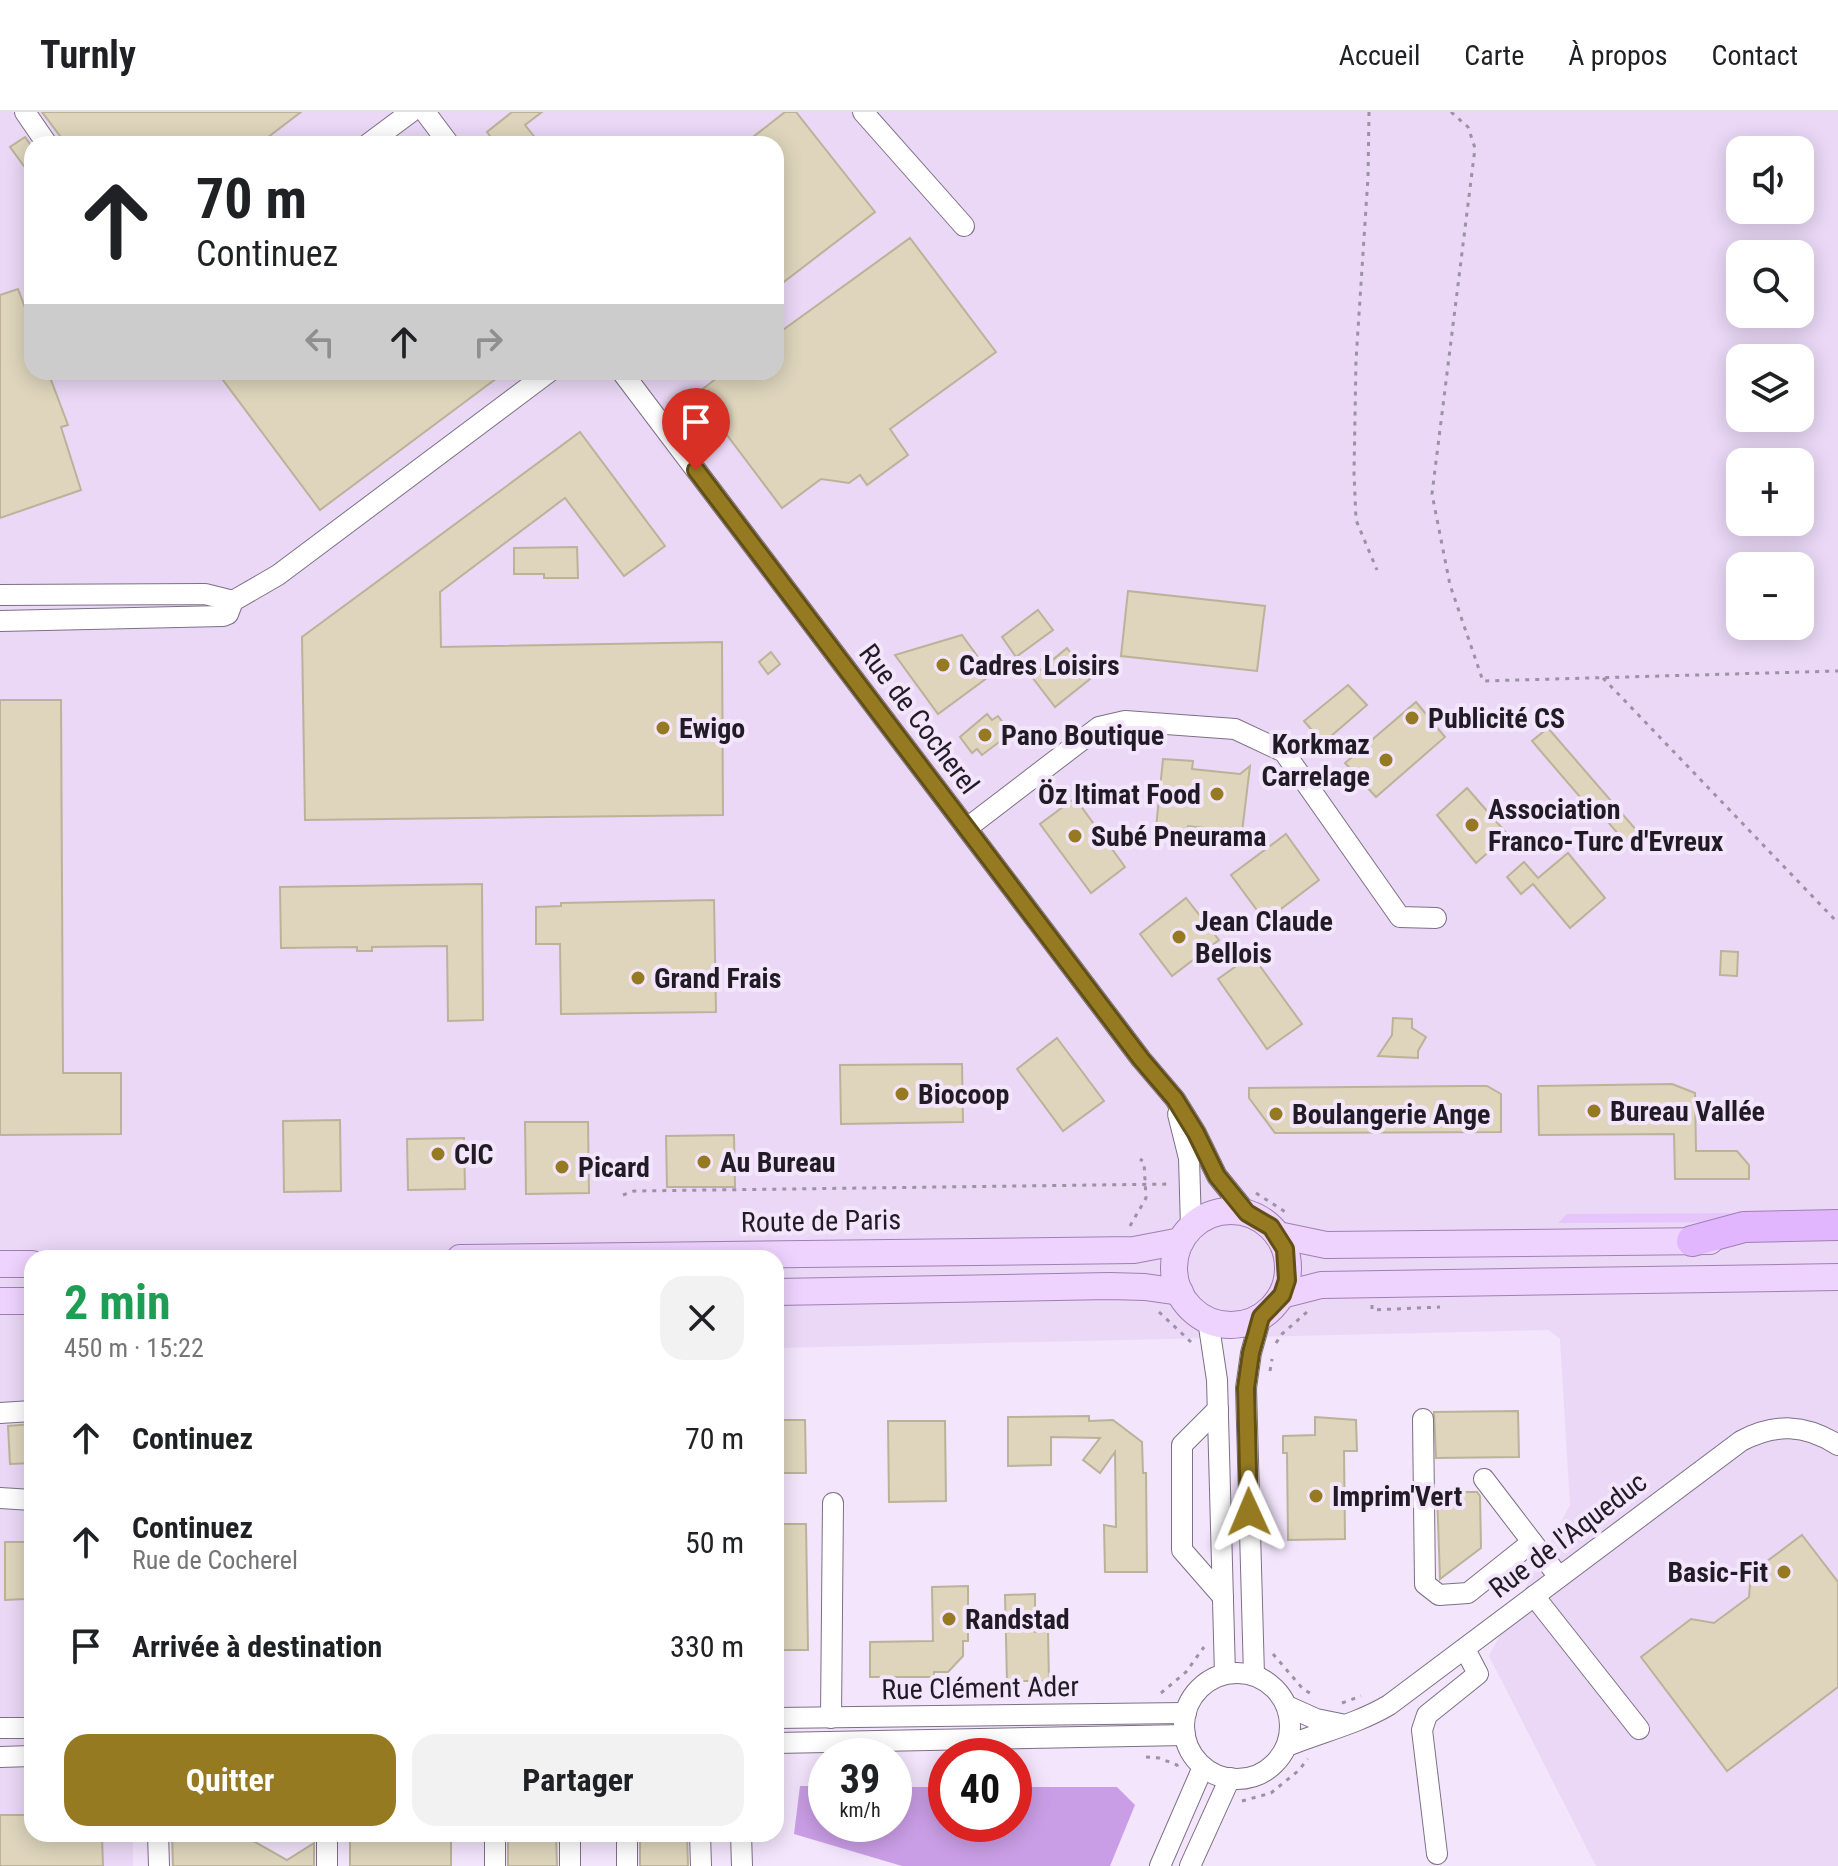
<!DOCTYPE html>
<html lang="fr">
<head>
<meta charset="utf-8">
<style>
	body { margin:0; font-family:"Roboto Condensed",sans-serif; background:#f2f2f2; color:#202124; height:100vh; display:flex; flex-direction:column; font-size:30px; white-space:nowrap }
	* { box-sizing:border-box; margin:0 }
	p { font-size:26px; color:#757577 }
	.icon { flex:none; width:44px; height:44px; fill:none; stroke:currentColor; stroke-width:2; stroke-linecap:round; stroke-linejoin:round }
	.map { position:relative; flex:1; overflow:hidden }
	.drawer { position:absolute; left:24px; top:1138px; width:760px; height:592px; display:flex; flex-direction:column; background:#fff; border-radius:24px; box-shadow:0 4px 20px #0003 }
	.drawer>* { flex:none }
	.banner { position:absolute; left:24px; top:24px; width:760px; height:244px; border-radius:24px; box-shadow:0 4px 20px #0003; background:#fff; color:#202124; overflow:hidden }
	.fabs { position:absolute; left:1726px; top:24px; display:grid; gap:16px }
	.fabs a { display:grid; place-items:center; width:88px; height:88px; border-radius:16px; background:#fff; box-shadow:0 4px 20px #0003; font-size:40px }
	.speed { position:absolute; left:808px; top:1626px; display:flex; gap:16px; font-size:40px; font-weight:700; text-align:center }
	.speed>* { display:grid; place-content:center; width:104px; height:104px; border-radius:50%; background:#fff; box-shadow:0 4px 20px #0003; line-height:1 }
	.speed small { font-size:20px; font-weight:400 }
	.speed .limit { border:12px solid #d22; background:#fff; color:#111 }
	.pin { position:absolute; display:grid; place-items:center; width:68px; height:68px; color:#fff; margin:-82px -34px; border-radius:50% 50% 50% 0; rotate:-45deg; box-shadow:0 0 8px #0007 }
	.pin .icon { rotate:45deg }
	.me { position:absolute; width:88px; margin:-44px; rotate:359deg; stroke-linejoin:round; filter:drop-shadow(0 0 6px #0008) }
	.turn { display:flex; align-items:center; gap:28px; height:168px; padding:0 40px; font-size:36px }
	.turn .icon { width:104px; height:104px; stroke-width:2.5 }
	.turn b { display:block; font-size:56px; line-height:68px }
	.lanes { display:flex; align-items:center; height:76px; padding:0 40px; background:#0003; justify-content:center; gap:40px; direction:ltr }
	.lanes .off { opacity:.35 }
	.round { display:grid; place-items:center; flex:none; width:84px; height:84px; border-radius:24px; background:#f2f2f2 }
	.overview { display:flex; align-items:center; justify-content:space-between; height:136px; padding:0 40px }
	h1 { font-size:48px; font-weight:700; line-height:60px; color:#1e9e55 }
	.cta { display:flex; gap:16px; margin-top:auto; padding:16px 40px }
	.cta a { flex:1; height:92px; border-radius:24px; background:#957a21; color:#fff; font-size:32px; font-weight:700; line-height:92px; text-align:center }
	.cta a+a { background:#f2f2f2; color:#202124 }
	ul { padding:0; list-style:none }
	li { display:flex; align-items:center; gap:24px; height:104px; padding:0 40px }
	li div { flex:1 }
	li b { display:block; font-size:30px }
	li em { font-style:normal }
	header { display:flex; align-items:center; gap:48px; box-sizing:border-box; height:112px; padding:0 40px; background:#fff; border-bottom:2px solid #e0e0e0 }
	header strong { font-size:38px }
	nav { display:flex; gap:44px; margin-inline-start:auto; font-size:28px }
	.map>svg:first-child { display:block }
</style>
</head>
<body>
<header>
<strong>Turnly</strong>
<nav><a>Accueil</a><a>Carte</a><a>À propos</a><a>Contact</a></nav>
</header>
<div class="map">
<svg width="1838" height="1754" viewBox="0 0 1838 1754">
	<rect width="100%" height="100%" fill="#f3e5fc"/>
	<path fill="#ead8f6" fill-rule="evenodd" d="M0,0H1838V1754H1596L1489,1544L1570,1393L1560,1227L1549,1218L776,1236V1146H32V1722H133V1754H0ZM32,32H776V260H32ZM1740,38H1800V98H1740ZM1740,142H1800V202H1740ZM1740,246H1800V306H1740ZM1740,350H1800V410H1740ZM1740,454H1800V514H1740Z"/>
	<path fill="#e6c5fc" d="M1753,1101L1767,1110L1558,1111L1567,1102Z"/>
	<path fill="#ca9ee6" d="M800,1674H826V1712H894V1675H946V1712H1014V1675H1117L1135,1693L1110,1754H902L794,1722Z"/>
	<g fill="#ded5bc" stroke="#bbb29a" stroke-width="2">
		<path d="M42,0H301L259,32H66Z"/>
		<path d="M512,0H542L525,13L540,32H496L487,20Z"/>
		<path d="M785,0H796L875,100L776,176V32H744Z"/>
		<path d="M25,25L32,35V65L10,35Z"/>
		<path d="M910,126L996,240L890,317L908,343L867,373L860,363L849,371L821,367L782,396L696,282L725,260H776V223Z"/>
		<path d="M18,177L32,214V260H48L68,313L61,315L81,378L0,406V183Z"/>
		<path d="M217,260H505L320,398Z"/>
		<path d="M580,320L665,434L624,464L565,386L440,480L441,535L722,530L723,703L305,708L302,525Z"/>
		<path d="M577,435L578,466H544V462H514V436Z"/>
		<path d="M1128,479L1265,494L1257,559L1121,544Z"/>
		<path d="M1038,498L1053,518L1016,545L1002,525Z"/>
		<path d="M962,523L991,563L938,602L895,543Z"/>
		<path d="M1067,536L1090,567L1055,595L1032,565Z"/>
		<path d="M771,540L780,552L768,562L759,550Z"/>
		<path d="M1348,573L1367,593L1323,631L1304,609Z"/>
		<path d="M0,588H61L63,961H121V1022L0,1023Z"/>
		<path d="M1416,590L1445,625L1376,685L1345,651Z"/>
		<path d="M987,602L992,608L998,604L1011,621L982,643L977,637L972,641L960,625Z"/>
		<path d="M1548,616L1638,720L1625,730L1602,703L1598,706L1532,629Z"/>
		<path d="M1163,647L1193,649L1192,657L1240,662L1250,654L1242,720L1188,714L1185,729L1155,726Z"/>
		<path d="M1467,676L1508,723L1476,751L1437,703Z"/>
		<path d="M1075,686L1125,755L1091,781L1040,712Z"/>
		<path d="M1286,722L1319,768L1265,809L1231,763Z"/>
		<path d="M1568,741L1605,786L1570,816L1533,772L1521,782L1507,765L1524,750L1538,766Z"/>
		<path d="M482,772L483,908L448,909L447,834L372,835V839H357V835L281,836L280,775Z"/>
		<path d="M1186,786L1219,828L1172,864L1140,822Z"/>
		<path d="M714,788L716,900L561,902L560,832H536V795L561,794V791Z"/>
		<path d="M1721,839L1738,840L1737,864L1720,863Z"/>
		<path d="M1252,843L1302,912L1267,937L1218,867Z"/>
		<path d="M1393,906L1412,907V916L1426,925L1418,939V946L1378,944L1392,923Z"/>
		<path d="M1057,926L1104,989L1063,1019L1017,957Z"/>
		<path d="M962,952L963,1010L841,1012L840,953Z"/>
		<path d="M1672,972L1695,981L1696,1039H1737L1749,1053V1067H1675L1674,1022L1539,1023L1538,974Z"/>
		<path d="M1467,974H1487L1501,982V1020L1275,1021L1249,986V976Z"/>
		<path d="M340,1008L341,1079L284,1080L283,1009Z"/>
		<path d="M525,1010H588L589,1081L526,1082Z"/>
		<path d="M734,1023L735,1075H667L666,1024Z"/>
		<path d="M464,1026L465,1077L408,1078L407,1027Z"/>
		<path d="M1518,1299L1519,1345L1436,1346L1434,1300Z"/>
		<path d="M1089,1304V1309L1113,1308L1142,1330L1143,1361H1146L1147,1460H1105L1104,1413L1116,1415L1115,1340L1100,1361L1083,1348L1100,1326L1051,1325V1353L1008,1354V1305Z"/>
		<path d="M1315,1305L1356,1308L1357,1339H1344L1345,1427L1288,1428L1287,1341H1283V1324L1315,1323Z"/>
		<path d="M776,1308H805L806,1361H776Z"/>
		<path d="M888,1309H945L946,1389L889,1390Z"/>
		<path d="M32,1312V1351L10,1352L8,1314Z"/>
		<path d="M1437,1380H1477L1480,1384L1481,1436L1440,1467Z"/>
		<path d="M776,1412H806L808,1538H776Z"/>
		<path d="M1802,1423L1838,1470V1575L1727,1659L1641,1545L1691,1507L1714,1511L1749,1485L1751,1461Z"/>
		<path d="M5,1430H32V1449H25V1487L5,1488Z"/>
		<path d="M968,1474V1529H963V1544L948,1560H934V1565H870V1530L933,1529L932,1475Z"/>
		<path d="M1035,1482V1520L1048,1519L1049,1569H1007L1005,1483Z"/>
		<path d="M0,1703H31V1722L102,1724L103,1754H0Z"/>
		<path d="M172,1722H241L287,1748L314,1731V1754H173Z"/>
		<rect x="350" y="1722" width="101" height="32"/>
		<path d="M508,1722H556L557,1754H508Z"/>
		<path d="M640,1722H687L688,1754H640Z"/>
	</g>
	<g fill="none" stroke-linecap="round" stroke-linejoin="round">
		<g stroke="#7d7085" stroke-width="22">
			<g id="minor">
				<path d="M25,0L47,32"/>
				<path d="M425,0L449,32"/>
				<path d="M863,0L964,114"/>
				<path d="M368,32L411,0"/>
				<path d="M622,260L1141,947L1175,987L1196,1021L1217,1064L1247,1101"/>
				<path d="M0,483L205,482L233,489"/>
				<path d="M0,509L223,504L228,502L233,489L278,463L549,260"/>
				<path d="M967,716L1099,615L1125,609L1235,617L1284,640L1400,805L1436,806"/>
				<path d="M1178,1002L1189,1046L1191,1115"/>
				<path d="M1208,1208L1217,1268L1225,1562"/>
				<path d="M1218,1297L1182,1333V1438L1223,1485"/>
				<path d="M0,1301L32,1299"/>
				<path d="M1423,1307L1425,1472L1439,1483L1468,1481L1532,1430"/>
				<path d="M1484,1367L1559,1465"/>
				<path d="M0,1386L32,1388"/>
				<path d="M1534,1484L1639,1617"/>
				<circle cx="1237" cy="1614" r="53"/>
				<path d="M1254,1563L1246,1276L1251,1241L1261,1205"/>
				<path d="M1287,1594L1316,1607L1341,1612"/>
				<path d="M776,1606L1186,1601"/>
				<path d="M831,1606L833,1391"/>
				<path d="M0,1616H32"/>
				<path d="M776,1631L1185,1623"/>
				<path d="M1287,1634C1321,1620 1357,1612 1389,1593L1741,1329C1775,1311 1805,1312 1838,1333"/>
				<path d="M0,1645L32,1644"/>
				<path d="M158,1722L159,1754"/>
				<path d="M327,1722V1754"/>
				<path d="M495,1722V1754"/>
				<path d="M570,1722V1754"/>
				<path d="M627,1722V1754"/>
				<path d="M700,1722L701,1754"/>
				<path d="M741,1722L742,1754"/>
				<path d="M1437,1742L1422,1618L1427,1603L1478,1562L1465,1537"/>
				<path d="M1160,1754L1203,1655"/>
				<path d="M1190,1754L1230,1666"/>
			</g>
		</g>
		<g stroke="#9e80b2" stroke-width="28">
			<g id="major">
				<circle cx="1231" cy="1156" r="57"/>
				<path d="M1278,1123L1326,1133L1710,1129"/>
				<path d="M460,1146L1134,1138L1181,1129"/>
				<path d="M0,1152H32"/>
				<path d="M776,1180L1110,1174L1145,1175L1180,1180"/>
				<path d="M1282,1183L1321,1173L1838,1165"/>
				<path d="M0,1189H32"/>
			</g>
		</g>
		<g stroke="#9e80b2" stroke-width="32">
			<path id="highway" d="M1692,1129L1744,1115L1838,1113"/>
		</g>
		<g stroke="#9c92a3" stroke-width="3" stroke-dasharray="4 6" stroke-linecap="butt">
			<path d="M1369,0L1368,65L1356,248L1354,361L1356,408L1377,458"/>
			<path d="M1451,0L1468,15L1475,36L1432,382L1450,473L1483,569L1838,559"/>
			<path d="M1603,566L1838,811"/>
			<path d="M1256,1081L1287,1101"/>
			<path d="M623,1083L634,1079L1172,1072"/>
			<path d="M1130,1114L1146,1086L1144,1050L1140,1047"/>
			<path d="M1372,1193V1198L1440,1195"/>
			<path d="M1159,1200L1191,1230"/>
			<path d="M1276,1231L1282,1222L1307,1200"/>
			<path d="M1270,1259L1272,1247"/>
			<path d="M1273,1542L1303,1577L1315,1584"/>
			<path d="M1161,1581L1186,1560L1204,1535"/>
			<path d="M1342,1591L1361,1584"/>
			<path d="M1146,1645L1159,1646L1177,1653L1180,1660"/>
			<path d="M1242,1689L1271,1681L1298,1659L1308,1647"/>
		</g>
		<use href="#minor" stroke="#fff" stroke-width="20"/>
		<use href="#major" stroke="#eed3fe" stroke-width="26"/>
		<use href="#highway" stroke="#e2b6fe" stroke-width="30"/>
	</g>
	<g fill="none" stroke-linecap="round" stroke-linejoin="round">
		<g stroke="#614f15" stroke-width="20">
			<path id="route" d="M696,358L1141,947L1175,987L1196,1021L1217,1064L1247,1101L1271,1115L1285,1137L1287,1168L1282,1183L1261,1205L1251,1241L1246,1276L1249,1400"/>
		</g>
		<use href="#route" stroke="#957a21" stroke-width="14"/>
	</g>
	<g fill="#957a21" stroke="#f3e5fc" stroke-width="3">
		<circle cx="943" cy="553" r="8"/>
		<circle cx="1412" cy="606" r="8"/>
		<circle cx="663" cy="616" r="8"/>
		<circle cx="985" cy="623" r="8"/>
		<circle cx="1386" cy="648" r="8"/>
		<circle cx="1217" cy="682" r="8"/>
		<circle cx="1472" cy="713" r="8"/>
		<circle cx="1075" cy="724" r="8"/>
		<circle cx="1179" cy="825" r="8"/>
		<circle cx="638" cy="866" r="8"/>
		<circle cx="902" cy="982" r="8"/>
		<circle cx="1594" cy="999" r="8"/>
		<circle cx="1276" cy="1002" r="8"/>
		<circle cx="438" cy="1042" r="8"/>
		<circle cx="704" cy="1050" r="8"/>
		<circle cx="562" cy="1055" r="8"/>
		<circle cx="1316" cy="1384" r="8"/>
		<circle cx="1784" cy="1460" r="8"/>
		<circle cx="949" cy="1507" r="8"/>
	</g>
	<g text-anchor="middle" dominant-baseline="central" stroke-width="8" stroke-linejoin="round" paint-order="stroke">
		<g font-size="28" font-weight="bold" fill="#201b24" stroke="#f3e5fc" text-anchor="start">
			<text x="959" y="553">Cadres Loisirs</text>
			<text x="1428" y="606">Publicité CS</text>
			<text x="679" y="616">Ewigo</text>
			<text x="1001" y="623">Pano Boutique</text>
			<text x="1370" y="632" text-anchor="end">Korkmaz<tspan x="1370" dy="32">Carrelage</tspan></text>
			<text x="1201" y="682" text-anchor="end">Öz Itimat Food</text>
			<text x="1488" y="697">Association<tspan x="1488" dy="32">Franco-Turc d'Evreux</tspan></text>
			<text x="1091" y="724">Subé Pneurama</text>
			<text x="1195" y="809">Jean Claude<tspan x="1195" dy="32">Bellois</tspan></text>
			<text x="654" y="866">Grand Frais</text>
			<text x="918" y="982">Biocoop</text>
			<text x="1610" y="999">Bureau Vallée</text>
			<text x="1292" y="1002">Boulangerie Ange</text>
			<text x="454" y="1042">CIC</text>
			<text x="720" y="1050">Au Bureau</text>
			<text x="578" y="1055">Picard</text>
			<text x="1332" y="1384">Imprim'Vert</text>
			<text x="1768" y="1460" text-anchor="end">Basic-Fit</text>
			<text x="965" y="1507">Randstad</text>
		</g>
		<g font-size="28" fill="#201b24" stroke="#f3e5fc">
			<text transform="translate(919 607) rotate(53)">Rue de Cocherel</text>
			<text transform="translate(821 1109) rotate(-1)">Route de Paris</text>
			<text transform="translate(1568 1423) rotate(-37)">Rue de l'Aqueduc</text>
			<text transform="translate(980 1576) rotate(-1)">Rue Clément Ader</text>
		</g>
	</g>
</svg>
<div class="fabs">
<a><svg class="icon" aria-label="sound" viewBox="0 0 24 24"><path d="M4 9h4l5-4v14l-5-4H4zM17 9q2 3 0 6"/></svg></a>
<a><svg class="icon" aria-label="search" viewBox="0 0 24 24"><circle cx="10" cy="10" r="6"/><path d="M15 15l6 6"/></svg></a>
<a><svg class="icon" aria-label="layers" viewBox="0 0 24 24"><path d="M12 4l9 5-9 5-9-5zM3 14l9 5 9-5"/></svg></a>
<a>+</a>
<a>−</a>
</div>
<div class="speed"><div>39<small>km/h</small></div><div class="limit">40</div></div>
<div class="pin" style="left:696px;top:358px;background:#d93025"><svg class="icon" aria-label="arrive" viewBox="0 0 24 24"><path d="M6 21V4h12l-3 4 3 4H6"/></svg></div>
<svg class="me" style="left:1249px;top:1400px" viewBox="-20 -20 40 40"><path d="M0-17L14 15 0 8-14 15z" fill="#957a21" stroke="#fff" stroke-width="4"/></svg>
<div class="banner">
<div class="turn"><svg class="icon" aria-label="ahead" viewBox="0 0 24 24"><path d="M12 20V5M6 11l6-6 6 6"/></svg><div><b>70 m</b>Continuez</div></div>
<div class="lanes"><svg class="icon off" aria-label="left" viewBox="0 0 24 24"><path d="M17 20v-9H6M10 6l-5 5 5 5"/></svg><svg class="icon" aria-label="ahead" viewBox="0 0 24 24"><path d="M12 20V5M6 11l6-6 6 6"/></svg><svg class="icon off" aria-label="right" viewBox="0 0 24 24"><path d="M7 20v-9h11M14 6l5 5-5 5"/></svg></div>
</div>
<section class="drawer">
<div class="overview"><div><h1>2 min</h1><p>450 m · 15:22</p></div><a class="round"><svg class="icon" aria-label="close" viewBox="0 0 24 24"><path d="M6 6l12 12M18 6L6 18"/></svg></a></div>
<ul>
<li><svg class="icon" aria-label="ahead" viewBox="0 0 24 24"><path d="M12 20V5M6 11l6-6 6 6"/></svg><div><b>Continuez</b></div><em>70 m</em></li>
<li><svg class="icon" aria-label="ahead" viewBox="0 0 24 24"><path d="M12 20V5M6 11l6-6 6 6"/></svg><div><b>Continuez</b><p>Rue de Cocherel</p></div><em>50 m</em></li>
<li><svg class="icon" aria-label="arrive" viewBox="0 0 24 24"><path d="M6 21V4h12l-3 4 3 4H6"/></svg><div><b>Arrivée à destination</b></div><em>330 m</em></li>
</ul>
<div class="cta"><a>Quitter</a><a>Partager</a></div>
</section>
</div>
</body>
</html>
